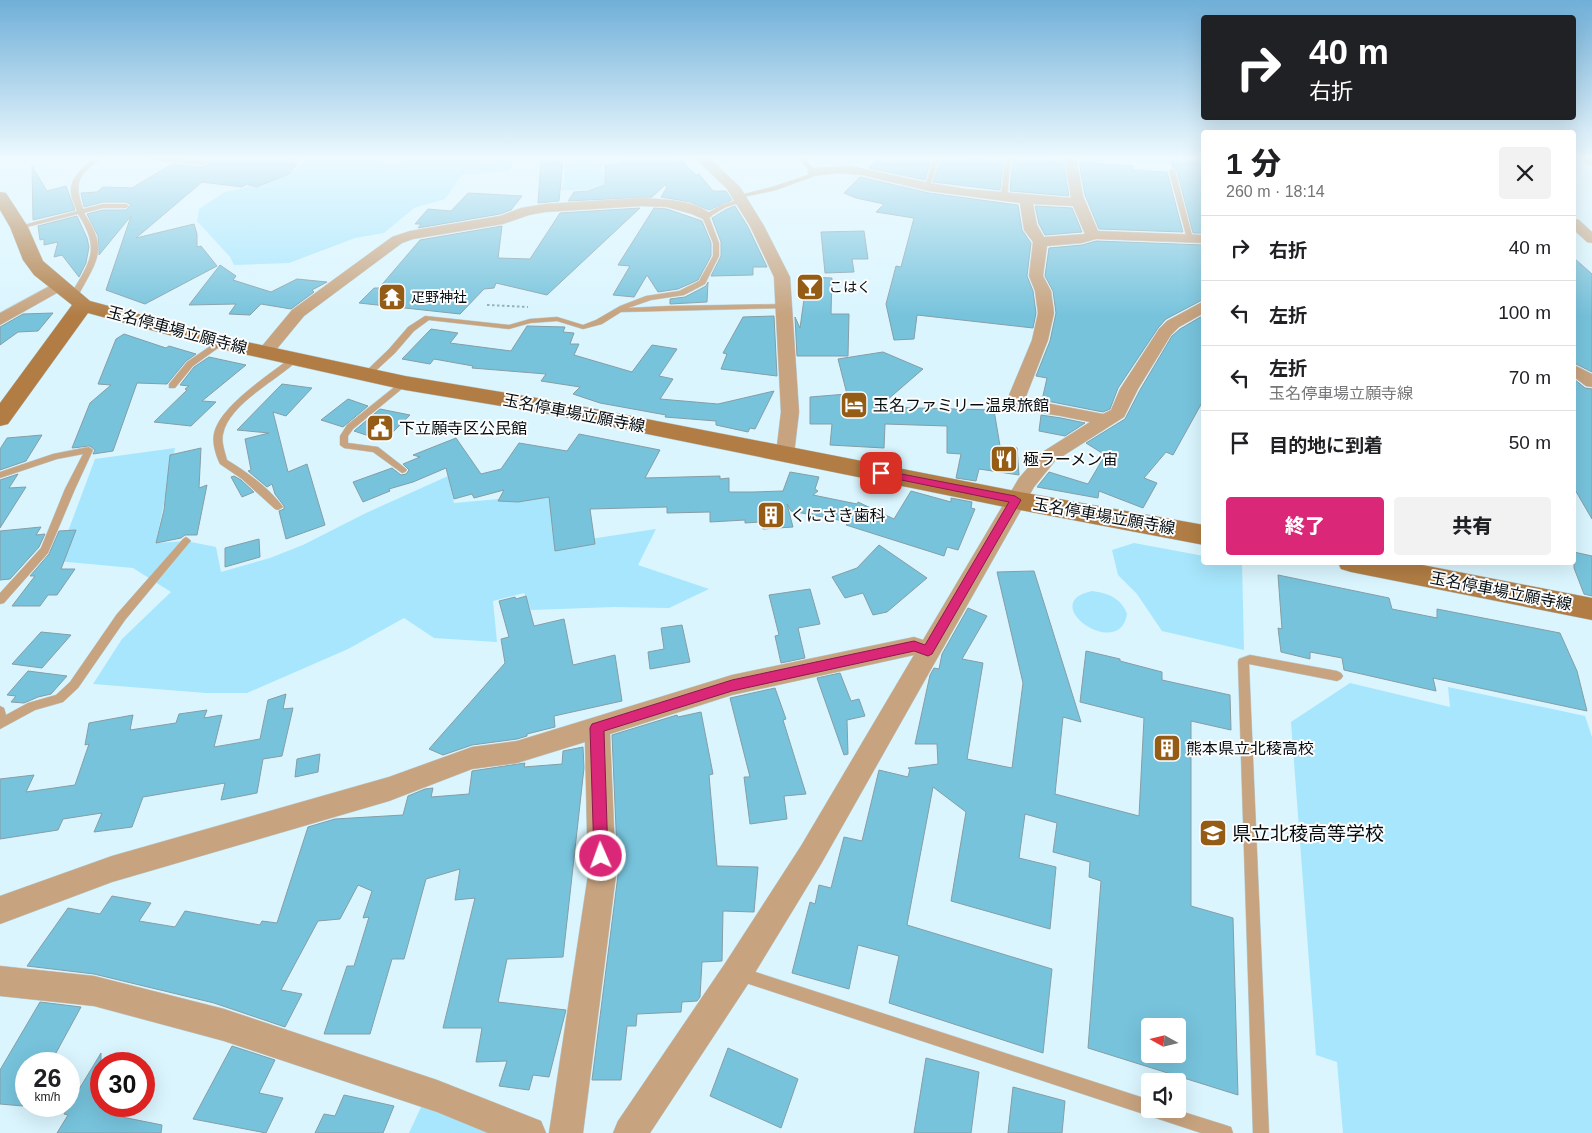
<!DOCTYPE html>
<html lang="ja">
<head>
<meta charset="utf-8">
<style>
	body { margin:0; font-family:Helvetica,"Noto Sans JP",sans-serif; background:#f2f2f2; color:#202124; height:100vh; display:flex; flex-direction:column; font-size:19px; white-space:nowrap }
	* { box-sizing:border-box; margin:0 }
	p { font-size:16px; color:#757577 }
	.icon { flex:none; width:28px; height:28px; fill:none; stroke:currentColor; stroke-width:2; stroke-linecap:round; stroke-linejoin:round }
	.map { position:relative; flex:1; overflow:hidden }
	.side { position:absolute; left:1201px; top:130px; width:375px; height:435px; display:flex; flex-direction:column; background:#fff; border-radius:5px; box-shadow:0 5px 20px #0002 }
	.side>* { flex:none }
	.top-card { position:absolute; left:1201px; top:15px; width:375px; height:105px; border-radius:5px; box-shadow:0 5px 20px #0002; background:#202124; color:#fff; overflow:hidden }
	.needle { width:32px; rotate:278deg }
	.fabs { position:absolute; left:1141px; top:1018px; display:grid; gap:10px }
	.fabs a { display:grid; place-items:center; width:45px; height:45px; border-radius:5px; background:#fff; box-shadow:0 5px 20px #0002; font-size:25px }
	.speed { position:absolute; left:15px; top:1052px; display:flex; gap:10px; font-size:25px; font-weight:700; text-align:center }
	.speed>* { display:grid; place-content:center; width:65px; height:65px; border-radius:50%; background:#fff; box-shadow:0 5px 20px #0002; line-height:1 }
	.speed small { font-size:12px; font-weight:400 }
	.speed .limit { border:8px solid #d22; background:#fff; color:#111 }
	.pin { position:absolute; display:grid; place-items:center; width:42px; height:42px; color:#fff; margin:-21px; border-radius:10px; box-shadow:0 2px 8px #0006 }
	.me { position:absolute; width:55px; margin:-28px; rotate:358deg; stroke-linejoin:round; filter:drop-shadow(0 0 4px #0008) }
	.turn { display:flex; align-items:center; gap:18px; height:105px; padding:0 25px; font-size:22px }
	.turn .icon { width:65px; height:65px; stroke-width:2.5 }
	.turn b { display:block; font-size:35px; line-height:42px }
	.round { display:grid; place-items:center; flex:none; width:52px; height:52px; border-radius:5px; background:#f2f2f2 }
	.overview { display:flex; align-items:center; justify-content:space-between; height:85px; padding:0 25px }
	h1 { font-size:30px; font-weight:800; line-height:38px }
	.button { display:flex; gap:10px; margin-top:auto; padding:10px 25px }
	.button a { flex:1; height:58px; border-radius:5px; background:#db2777; color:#fff; font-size:20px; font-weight:800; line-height:58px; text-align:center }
	.button a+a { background:#f2f2f2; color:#202124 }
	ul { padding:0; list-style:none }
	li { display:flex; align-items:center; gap:15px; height:65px; padding:0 25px; border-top:1px solid #e0e0e0 }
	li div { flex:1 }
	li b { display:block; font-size:19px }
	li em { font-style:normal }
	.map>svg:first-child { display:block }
</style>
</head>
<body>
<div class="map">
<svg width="1592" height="1133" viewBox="0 0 1592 1133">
	<rect width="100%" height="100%" fill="#daf5fe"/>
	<g fill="#a7e6fc">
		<path d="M306,157H372L392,165L410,157H516L510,171L462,175L445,199L414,208L384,233L355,238L289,263L234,265L230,257L197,221L199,209L225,192L244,188L271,174L297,169Z"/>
		<path d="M565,157H621L604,162L601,167L605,183C593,192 575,190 560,190L564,184Z"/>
		<path d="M175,448L156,543L186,541L216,547L221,572L270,558L303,545L366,513L448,476L454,503L553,494L557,544L656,529L638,565L709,589L669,608L614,607L531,610L524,593L493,601L497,642L434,638L404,618L348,649L247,693H206L93,684L122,639L171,592L133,568L57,561L95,459Z"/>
		<path d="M1134,543L1204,556V562L1242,563L1244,650L1162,631L1137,594L1118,575L1112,550Z"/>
		<path d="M1092,591C1108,593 1121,598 1127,614C1120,662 1035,603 1092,591Z"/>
		<path d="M1350,683L1450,707L1448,687L1585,716L1592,737V1133H1343L1337,1062L1316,1055L1291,722Z"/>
		<path d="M423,1103L488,1133H409Z"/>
	</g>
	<g fill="#77c3dc" stroke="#859ea6" fill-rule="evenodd">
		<path d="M184,157L301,159L289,174L256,187L247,184L242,187L202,182L136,238L194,224L197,234V247L201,246L217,266L145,304L106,290L131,216L99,255L98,236L87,214L103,210H126L131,205L126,202H103L84,207L81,193L97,192L103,187L132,188L172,164L203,167L208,164L203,159Z"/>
		<path d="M623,157H670L673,163L682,161L696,175L699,174L713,191H726L732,200L709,210L690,202L661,197L667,187L665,185L652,197L568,201L574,192L588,191L605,185V165L622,163Z"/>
		<path d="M879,157H932L925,180L869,168Z"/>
		<path d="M942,157L983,160V157H1003L1000,190L933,182Z"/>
		<path d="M1013,157H1049L1048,160L1063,161L1069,196L1010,191Z"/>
		<path d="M1170,157H1204V233H1193L1177,171L1172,167Z"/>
		<path d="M563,160L559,201L538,203L541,161Z"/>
		<path d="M1079,162L1133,166L1134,170L1167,172L1183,232L1099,229L1085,195Z"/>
		<path d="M32,166L47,191L66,186L75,210L33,220Z"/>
		<path d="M860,177L929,193L1018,205L1022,230L1031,243L1027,276L1033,291L1036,313L1033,328L917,315L914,339L894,340L886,304L896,266L901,267L914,218L876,212L884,204L856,198L844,193Z"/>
		<path d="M468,193L522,196L511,210L500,214L418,228L421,224H415L428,209L451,211Z"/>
		<path d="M735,206L748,227L767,267H753V275L711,276L721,256V242L712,218L727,209Z"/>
		<path d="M1035,206L1072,208L1082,232L1045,235L1039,224Z"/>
		<path d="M640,208L547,295L496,283L494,288L484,289L460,314L359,303L374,288H379L420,240L502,226L498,258L530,259L560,213Z"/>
		<path d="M654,208L667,209L702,221L711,243V256L698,280L678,289L658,292L647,275L634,297L613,295L630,266L618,265Z"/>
		<path d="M77,216L87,238L89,247L86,263L79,277L62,255L54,257L58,242L44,245V239L40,240L38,226Z"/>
		<path d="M864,231L868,259H852L854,272L825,273L821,232Z"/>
		<path d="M1096,241L1204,245V299L1166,319L1158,328L1118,388L1110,409L1103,412L1042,400L1047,378L1036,376L1050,341L1056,313L1053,291L1045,276L1049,248L1082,245Z"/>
		<path d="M1574,258L1592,274V372L1574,363Z"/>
		<path d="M220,265L236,276L233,280L271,292L297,279L327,282L312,290L314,292L291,309L261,304L250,315L229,314L236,304L189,305Z"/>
		<path d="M807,277L832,278L831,314H849L848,356H797L795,317L800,328Z"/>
		<path d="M708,282L707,302L670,304V299L685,297L706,286Z"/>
		<path d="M53,313L38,331L18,332L0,345V327L23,314Z"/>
		<path d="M1204,315V399L1173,455L1166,452L1144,478L1157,483L1143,508L1099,491L1098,498L1037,487L1049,472L1088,484L1105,455L1086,443L1125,419L1140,390L1172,336L1180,329Z"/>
		<path d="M774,316L777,376L721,369L727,354L723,353L743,317Z"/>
		<path d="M527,326L565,327L563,332L574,333L570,344H579L574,355L632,372L652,345L677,349L659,376L673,379L660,399L718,404L774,391L755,429L750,428L748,432L716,425V421L665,417L666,415L600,403L573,394L580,387L541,381L546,374L472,368L473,366L434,359L430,364L402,359L431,329L458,333L450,343L511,351Z"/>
		<path d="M124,334L166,348L169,346L196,354L186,361L167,384L137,383L113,451L93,454L95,450L90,446L72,448L90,403L111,385L98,384L116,339Z"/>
		<path d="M883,352L923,369L879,407L994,410L1000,446L1017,448L1019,475L979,469L976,481L956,478L961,454L947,453V426L885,424L884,448L830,445L832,424H810V397L847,394L838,359Z"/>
		<path d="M209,357L246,365L202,401L216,402L191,426L154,422L187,390L185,389L189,386L180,385L194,367Z"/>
		<path d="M1574,379L1585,388L1592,389V519L1574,488Z"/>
		<path d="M282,384L312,388L286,416L273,412L288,472L307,464L325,525L286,539L279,511L284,509V506L275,494L272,484L267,487L248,471L251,470L245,439L269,433L237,430Z"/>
		<path d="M348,399L368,406L343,427L321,420Z"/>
		<path d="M380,409L410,415L384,441L354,431Z"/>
		<path d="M1041,415L1061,418L1085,423L1065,436L1039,431Z"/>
		<path d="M579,434L660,450L645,478L720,476V479L729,478V492H753L783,491L790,472L819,477L815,489L818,491L813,495L857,504L858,502L894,519L911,491L951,502V498L972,502L971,508L975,509L958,550L947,547L944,556L846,525L849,522L791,511L787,504L793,527L763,529L760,522L745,523V520L710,522V512L667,513V507L590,509L595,544L555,551L549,497L518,502L498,501L504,490L474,498L472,494L454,499L446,468L413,482L389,489L390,491L363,502L353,482L392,468L401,475L406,474L409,470L403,464L420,457L413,455L456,438L481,474L501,469L519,443L567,451Z"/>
		<path d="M42,435L26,461L0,470V449L7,438Z"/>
		<path d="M201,448L199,488L207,485L197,535H185L181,538L156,543L164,510L170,455Z"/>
		<path d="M18,474L9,488L26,487L0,528V480Z"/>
		<path d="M234,476L241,480L254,492L242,497L231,477Z"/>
		<path d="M41,527L36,535L45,534L39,547L10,579L0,580V531Z"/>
		<path d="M76,530L61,569H75L57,595H48L40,606H12L35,576H30L49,554L59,531Z"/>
		<path d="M259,539L260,557L225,567V548Z"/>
		<path d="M879,545L927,578L887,612L873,615L863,593L845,598L832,577L857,568Z"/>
		<path d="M1574,552L1592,556V596L1584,594L1574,568Z"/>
		<path d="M1034,571L1081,722L1063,717L1055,794L1139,816L1144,718L1080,702L1086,651L1120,659V661L1162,672V680L1230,695L1231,730L1191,721V906L1233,918L1238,1095L1088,1048L1101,881L1089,877L1090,862L1053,852L1057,823L1025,814L1019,858L1056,867L1050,929L951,901L966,812L933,787L907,925L1052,969L1043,1053L889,1003L899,956L858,945L849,989L792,973L810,902L815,904L819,885L831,888L844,837L862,841L879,770L908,777L910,769L908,768L938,764L937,744H915L930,675L934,668L939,669L942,654L968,608L987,616L962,659L983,663L967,759L1012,768L1023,683L997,572ZM1150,1026H1178V1054H1150Z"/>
		<path d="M1278,575L1389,598L1392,609L1437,618V609L1560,633L1577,671L1587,711L1433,678L1436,691L1344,670L1342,658L1310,652V659L1281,652L1278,628L1282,629Z"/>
		<path d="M810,589L820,624L798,628L805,658L781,663L775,636L779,635L769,595Z"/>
		<path d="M526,596L534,626L564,619L573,665L615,655L622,701L554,716L555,727L527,734V736L517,739L472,745L443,755L429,749L505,663L501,639L509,637L499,601L515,597L516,599Z"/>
		<path d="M682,625L690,662L650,669L648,652L664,649L661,628Z"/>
		<path d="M41,632L71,635L42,668L12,664Z"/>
		<path d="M28,671L67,676L51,694L38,697L24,703L11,702L16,696L7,695Z"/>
		<path d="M840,673L851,701L859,699L865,716L847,720L848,754L844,755L817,678Z"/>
		<path d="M775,688L786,719L783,720L806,794L784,796L787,819L750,824L744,777H750L730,698Z"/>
		<path d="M286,694L283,709L293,708L282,756L263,759L257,793L221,800L225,783L143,797L132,827L94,832L102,813L63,819L58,830L0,839V779L34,775L26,792L75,785L89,744L85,745L89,723L133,715L130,730L176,723L179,714L207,710L204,718L222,715L214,747L260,739L268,700Z"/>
		<path d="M701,712L713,774L709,775L717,866L758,867L754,912L723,911L722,961L702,962L700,997L697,1001L682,1002L681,1012L637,1014L636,1026H627L621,1080H592L618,875L612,735L677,715L678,717Z"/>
		<path d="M583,747L584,768L563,957L507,959L498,1002L566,1010L549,1077L533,1075L529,1090L499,1086L507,1061L476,1062L482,1028H443L475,898L455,900L460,869L426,879L404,959H392L370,1034H324L347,966H354L369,917L363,918L372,891L358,885L340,919L318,921L281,990L302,994L285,1027L214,1003L94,974L27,966L68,908L100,914L112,896L151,903L139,921L175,927L185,911L260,925L262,921L277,923L308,827L335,819L403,815L408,796L425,789L433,788L431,797L469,794L472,771L525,763L524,767L562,764L563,751Z"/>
		<path d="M320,754L318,772L295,777L297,759Z"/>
		<path d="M40,1002L81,1007L50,1064H26V1100L23,1106L0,1104V1070Z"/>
		<path d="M232,1046L275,1060L259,1093L283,1098L266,1133L193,1119Z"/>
		<path d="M728,1048L798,1079L781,1128L710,1096Z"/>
		<path d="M101,1053V1106H123L117,1116L162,1125L161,1133H57L68,1115L64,1114Z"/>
		<path d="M926,1058L979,1072L971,1133H914Z"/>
		<path d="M1013,1087L1065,1101L1062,1133H1008Z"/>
		<path d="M344,1095L394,1106L383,1133H315L324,1114L335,1116Z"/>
	</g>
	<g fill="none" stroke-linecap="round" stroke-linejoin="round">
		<g stroke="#b8d0d8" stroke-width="1">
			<g id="lane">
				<path d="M96,157H104C79,175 73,179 83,209L103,204H126L129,206L126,208H103L84,213C108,249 98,259 79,294L75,296L71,294C90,261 101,250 78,214L19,229L16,227L77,211C75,205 71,198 71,192C70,177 85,165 96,157Z"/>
				<path d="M125,157H156L203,161L206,163L203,165Z"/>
				<path d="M798,157H804L815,171L816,172L812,177L776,190L739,198L736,196L772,187L808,175L810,172Z"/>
				<path d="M934,157H940L930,186L925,187Z"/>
				<path d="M1005,157H1011L1007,197L1004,199L1001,197Z"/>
				<path d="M1172,169L1175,171L1193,239L1192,240L1187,239L1169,171Z"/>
				<path d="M740,199L742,200V202L726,207L709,217L719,243V256L705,284L684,295L651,300L628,308L668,306L785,304H788V308L621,312L602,324L583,329L557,321L530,323L509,329L429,320L414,331L395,353L369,377H366L362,375L389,349L408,327L425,316L509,325L530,319L557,317L583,325L596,320L620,306L646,296L679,291L699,281L713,256V243L702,216L722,205Z"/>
				<path d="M218,341H221L225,343L193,366L175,388H169V384L187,362Z"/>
				<path d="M293,356H296L300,358C280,379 229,403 223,434C221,442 225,452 227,460C247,472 269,488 283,507L278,510L275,509L242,479L220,464C216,456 212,443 214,434C219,406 272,373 293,356Z"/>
				<path d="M402,381H408L409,383L353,429L348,436V443L378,447L405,468L407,470L405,472L402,473L373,452L344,448L340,445V436L347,425Z"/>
				<path d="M89,447L93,450L75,489L48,553L4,603L0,604V593L41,548L65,489L83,454L57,459L0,478V472L53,454Z"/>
				<path d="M186,537L189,539L191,541L189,543L125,620L78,688L63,702L35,710L0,729V706L4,708L6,715L28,703L56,695L70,682L117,614L183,539Z"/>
				<path d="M1250,655L1337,671L1341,673L1343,676L1341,679L1337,681L1249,664L1269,1133H1253L1238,662L1239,659Z"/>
				<path d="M740,967L1150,1100V1109H1174L1225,1125L1231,1127L1233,1133H1201L740,981L735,979L733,974L735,969Z"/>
			</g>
		</g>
		<g stroke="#b8d0d8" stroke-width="1">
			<g id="street">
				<path d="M694,157H708L740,187L764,226L790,277L799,412L794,454L792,458L785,460L778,458L776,454L781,412L774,277L750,226L727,189Z"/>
				<path d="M1064,157H1076L1083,196L1098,231L1204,235V243L1096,239L1082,243L1047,246L1043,276L1051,291L1054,313L1048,340L1025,399L1103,414L1111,410L1120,389L1159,329L1167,321L1204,301V313L1179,327L1171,335L1138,389L1124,417L1055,461L1034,487L821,864L748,984L650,1133H613L618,1121L726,962L801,846L914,655L732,695L610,734L616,875L583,1133H549L588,875L585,742L517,763L472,769L389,801L112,882L0,924V896L112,856L389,777L472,747L517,741L732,675L914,637L923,640L1019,478L1041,453L1090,422L1061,416L1016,409L1007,400L1032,340L1038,313L1035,291L1029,276L1033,242L1024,230L1020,203L929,191L862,175L839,173L813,176L807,172L813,168L851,166L929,183L966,189L1071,198ZM1033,204L1073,206L1085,234L1044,237L1037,225Z"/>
				<path d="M1582,157H1592V165L1588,164Z"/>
				<path d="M641,198C660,199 700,200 712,216L705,220L692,214L667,207L641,206L545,212L529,215L503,224L413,239L402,243L304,316L271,356H259L257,352L292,310L392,237L410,231L500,216L521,208L545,204Z"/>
				<path d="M1574,219L1579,220L1592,232V243L1587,242L1574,230Z"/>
				<path d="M59,281L64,283L67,286L64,289L0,325V313Z"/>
				<path d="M1574,365L1592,374V387L1586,386L1574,377Z"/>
				<path d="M0,966L94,976L224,1009L437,1080L541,1121L546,1133H488L437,1112L224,1041L94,1006L0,996Z"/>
			</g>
		</g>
		<g stroke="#b8d0d8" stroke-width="1">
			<g id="secondary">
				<path d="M0,192L6,193L28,227L43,261L90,301L224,337L405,376L549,400L1015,491L1204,525V545L1015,509L549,414L405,390L221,349L88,313L8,424L0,426V403L72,305L34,275L23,260L10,227L0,210Z"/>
				<path d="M1338,562H1407L1592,598V620L1351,572L1341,569Z"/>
			</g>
		</g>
		<path stroke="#95aab2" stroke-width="2" stroke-dasharray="2.5 2.5" stroke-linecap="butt" d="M487,305L528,307"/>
		<use href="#lane" fill="#c7a37f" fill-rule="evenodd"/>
		<use href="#street" fill="#c7a37f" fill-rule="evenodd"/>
		<use href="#secondary" fill="#b17d45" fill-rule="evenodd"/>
	</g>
	<linearGradient id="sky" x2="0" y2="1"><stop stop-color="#70afd8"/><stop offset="0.5" stop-color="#eefaff"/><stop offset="1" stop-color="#eefaff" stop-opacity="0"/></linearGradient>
	<rect width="1592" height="316" fill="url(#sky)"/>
	<path fill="#db2777" stroke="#8e194d" d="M881,470L1015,496L1021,500L932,654L928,656L914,651L732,691L604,731L608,856L606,861L601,863L596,861L594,856L590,728L592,724L732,680L914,641L925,645L1009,502L877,475L876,473Z"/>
	<defs>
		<g id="bar-square" transform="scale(1.4375)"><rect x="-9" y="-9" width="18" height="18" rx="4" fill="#945c15" stroke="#fdfdfd"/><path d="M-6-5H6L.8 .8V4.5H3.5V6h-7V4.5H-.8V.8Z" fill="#fff"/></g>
		<g id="temple-square" transform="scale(1.4375)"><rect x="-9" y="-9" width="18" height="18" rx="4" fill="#945c15" stroke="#fdfdfd"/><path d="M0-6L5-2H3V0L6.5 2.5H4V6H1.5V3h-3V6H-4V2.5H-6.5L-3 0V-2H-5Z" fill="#fff"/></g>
		<g id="hotel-square" transform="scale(1.4375)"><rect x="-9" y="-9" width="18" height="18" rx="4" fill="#945c15" stroke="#fdfdfd"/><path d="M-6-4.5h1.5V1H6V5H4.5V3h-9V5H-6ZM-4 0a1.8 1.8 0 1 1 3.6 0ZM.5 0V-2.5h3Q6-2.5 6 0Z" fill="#fff"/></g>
		<g id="civic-square" transform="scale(1.4375)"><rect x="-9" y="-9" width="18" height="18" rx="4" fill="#945c15" stroke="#fdfdfd"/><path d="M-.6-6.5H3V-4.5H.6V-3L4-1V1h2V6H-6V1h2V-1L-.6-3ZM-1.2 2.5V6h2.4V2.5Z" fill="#fff"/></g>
		<g id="restaurant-square" transform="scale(1.4375)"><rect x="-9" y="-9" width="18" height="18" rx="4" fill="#945c15" stroke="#fdfdfd"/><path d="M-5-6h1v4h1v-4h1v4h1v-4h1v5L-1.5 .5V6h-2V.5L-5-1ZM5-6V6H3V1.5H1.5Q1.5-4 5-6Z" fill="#fff"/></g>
		<g id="building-square" transform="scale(1.4375)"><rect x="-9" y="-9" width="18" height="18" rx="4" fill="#945c15" stroke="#fdfdfd"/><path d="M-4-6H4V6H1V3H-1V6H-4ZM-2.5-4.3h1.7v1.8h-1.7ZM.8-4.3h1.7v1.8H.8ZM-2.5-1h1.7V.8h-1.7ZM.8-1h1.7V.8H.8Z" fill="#fff"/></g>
		<g id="school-square" transform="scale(1.4375)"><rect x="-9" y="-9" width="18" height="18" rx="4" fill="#945c15" stroke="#fdfdfd"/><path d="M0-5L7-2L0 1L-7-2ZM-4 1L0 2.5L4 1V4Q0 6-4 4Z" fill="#fff"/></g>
	</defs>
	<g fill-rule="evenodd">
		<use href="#bar-square" x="810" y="287"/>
		<use href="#temple-square" x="392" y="297"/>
		<use href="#hotel-square" x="854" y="405"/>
		<use href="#civic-square" x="380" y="428"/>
		<use href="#restaurant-square" x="1004" y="459"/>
		<use href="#building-square" x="771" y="515"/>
		<use href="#building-square" x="1167" y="748"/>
		<use href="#school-square" x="1213" y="833"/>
	</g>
	<g text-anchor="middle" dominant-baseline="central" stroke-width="4" stroke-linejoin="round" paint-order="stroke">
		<g font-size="14" fill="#050d11" stroke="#fdfdfd" text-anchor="start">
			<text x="829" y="287">こはく</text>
			<text x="411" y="297">疋野神社</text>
		</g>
		<g font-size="16" fill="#050d11" stroke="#fdfdfd">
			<text transform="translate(177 330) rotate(15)">玉名停車場立願寺線</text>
			<text transform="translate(574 413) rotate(11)">玉名停車場立願寺線</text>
			<text transform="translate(1104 516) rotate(10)">玉名停車場立願寺線</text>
			<text transform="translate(1501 591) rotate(11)">玉名停車場立願寺線</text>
		</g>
		<g font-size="16" fill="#050d11" stroke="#fdfdfd" text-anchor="start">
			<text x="873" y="405">玉名ファミリー温泉旅館</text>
			<text x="399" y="428">下立願寺区公民館</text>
			<text x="1023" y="459">極ラーメン宙</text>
			<text x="790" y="515">くにさき歯科</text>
			<text x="1186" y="748">熊本県立北稜高校</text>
		</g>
		<g font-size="19" fill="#050d11" stroke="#fdfdfd" text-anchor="start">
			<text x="1232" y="833">県立北稜高等学校</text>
		</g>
	</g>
</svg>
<div class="fabs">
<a><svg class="needle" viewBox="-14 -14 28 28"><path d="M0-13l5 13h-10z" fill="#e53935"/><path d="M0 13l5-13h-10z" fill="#757577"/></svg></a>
<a><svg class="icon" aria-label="sound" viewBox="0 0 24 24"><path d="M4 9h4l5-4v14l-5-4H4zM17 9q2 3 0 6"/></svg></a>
</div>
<div class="speed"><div>26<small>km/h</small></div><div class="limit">30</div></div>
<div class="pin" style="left:881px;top:473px;background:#d93025"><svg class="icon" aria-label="arrive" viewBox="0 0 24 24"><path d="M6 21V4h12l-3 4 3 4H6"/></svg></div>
<svg class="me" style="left:601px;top:856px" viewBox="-20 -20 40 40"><circle r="17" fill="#db2777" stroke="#fff" stroke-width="3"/><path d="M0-11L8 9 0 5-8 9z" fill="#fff"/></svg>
<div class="top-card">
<div class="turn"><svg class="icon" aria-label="right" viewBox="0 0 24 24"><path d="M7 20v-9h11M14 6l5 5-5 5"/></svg><div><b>40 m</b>右折</div></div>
</div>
<section class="side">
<div class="overview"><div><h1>1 分</h1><p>260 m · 18:14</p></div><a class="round"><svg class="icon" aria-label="close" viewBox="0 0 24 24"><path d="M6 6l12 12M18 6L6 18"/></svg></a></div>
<ul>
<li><svg class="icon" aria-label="right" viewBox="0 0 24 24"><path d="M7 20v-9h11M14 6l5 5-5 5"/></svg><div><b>右折</b></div><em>40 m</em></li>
<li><svg class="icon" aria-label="left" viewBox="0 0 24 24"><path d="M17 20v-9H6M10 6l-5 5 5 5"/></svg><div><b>左折</b></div><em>100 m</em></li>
<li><svg class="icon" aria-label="left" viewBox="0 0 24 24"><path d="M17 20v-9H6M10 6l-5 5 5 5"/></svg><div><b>左折</b><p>玉名停車場立願寺線</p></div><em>70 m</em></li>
<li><svg class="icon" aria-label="arrive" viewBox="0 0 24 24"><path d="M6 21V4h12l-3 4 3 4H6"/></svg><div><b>目的地に到着</b></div><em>50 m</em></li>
</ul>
<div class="button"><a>終了</a><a>共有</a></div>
</section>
</div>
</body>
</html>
